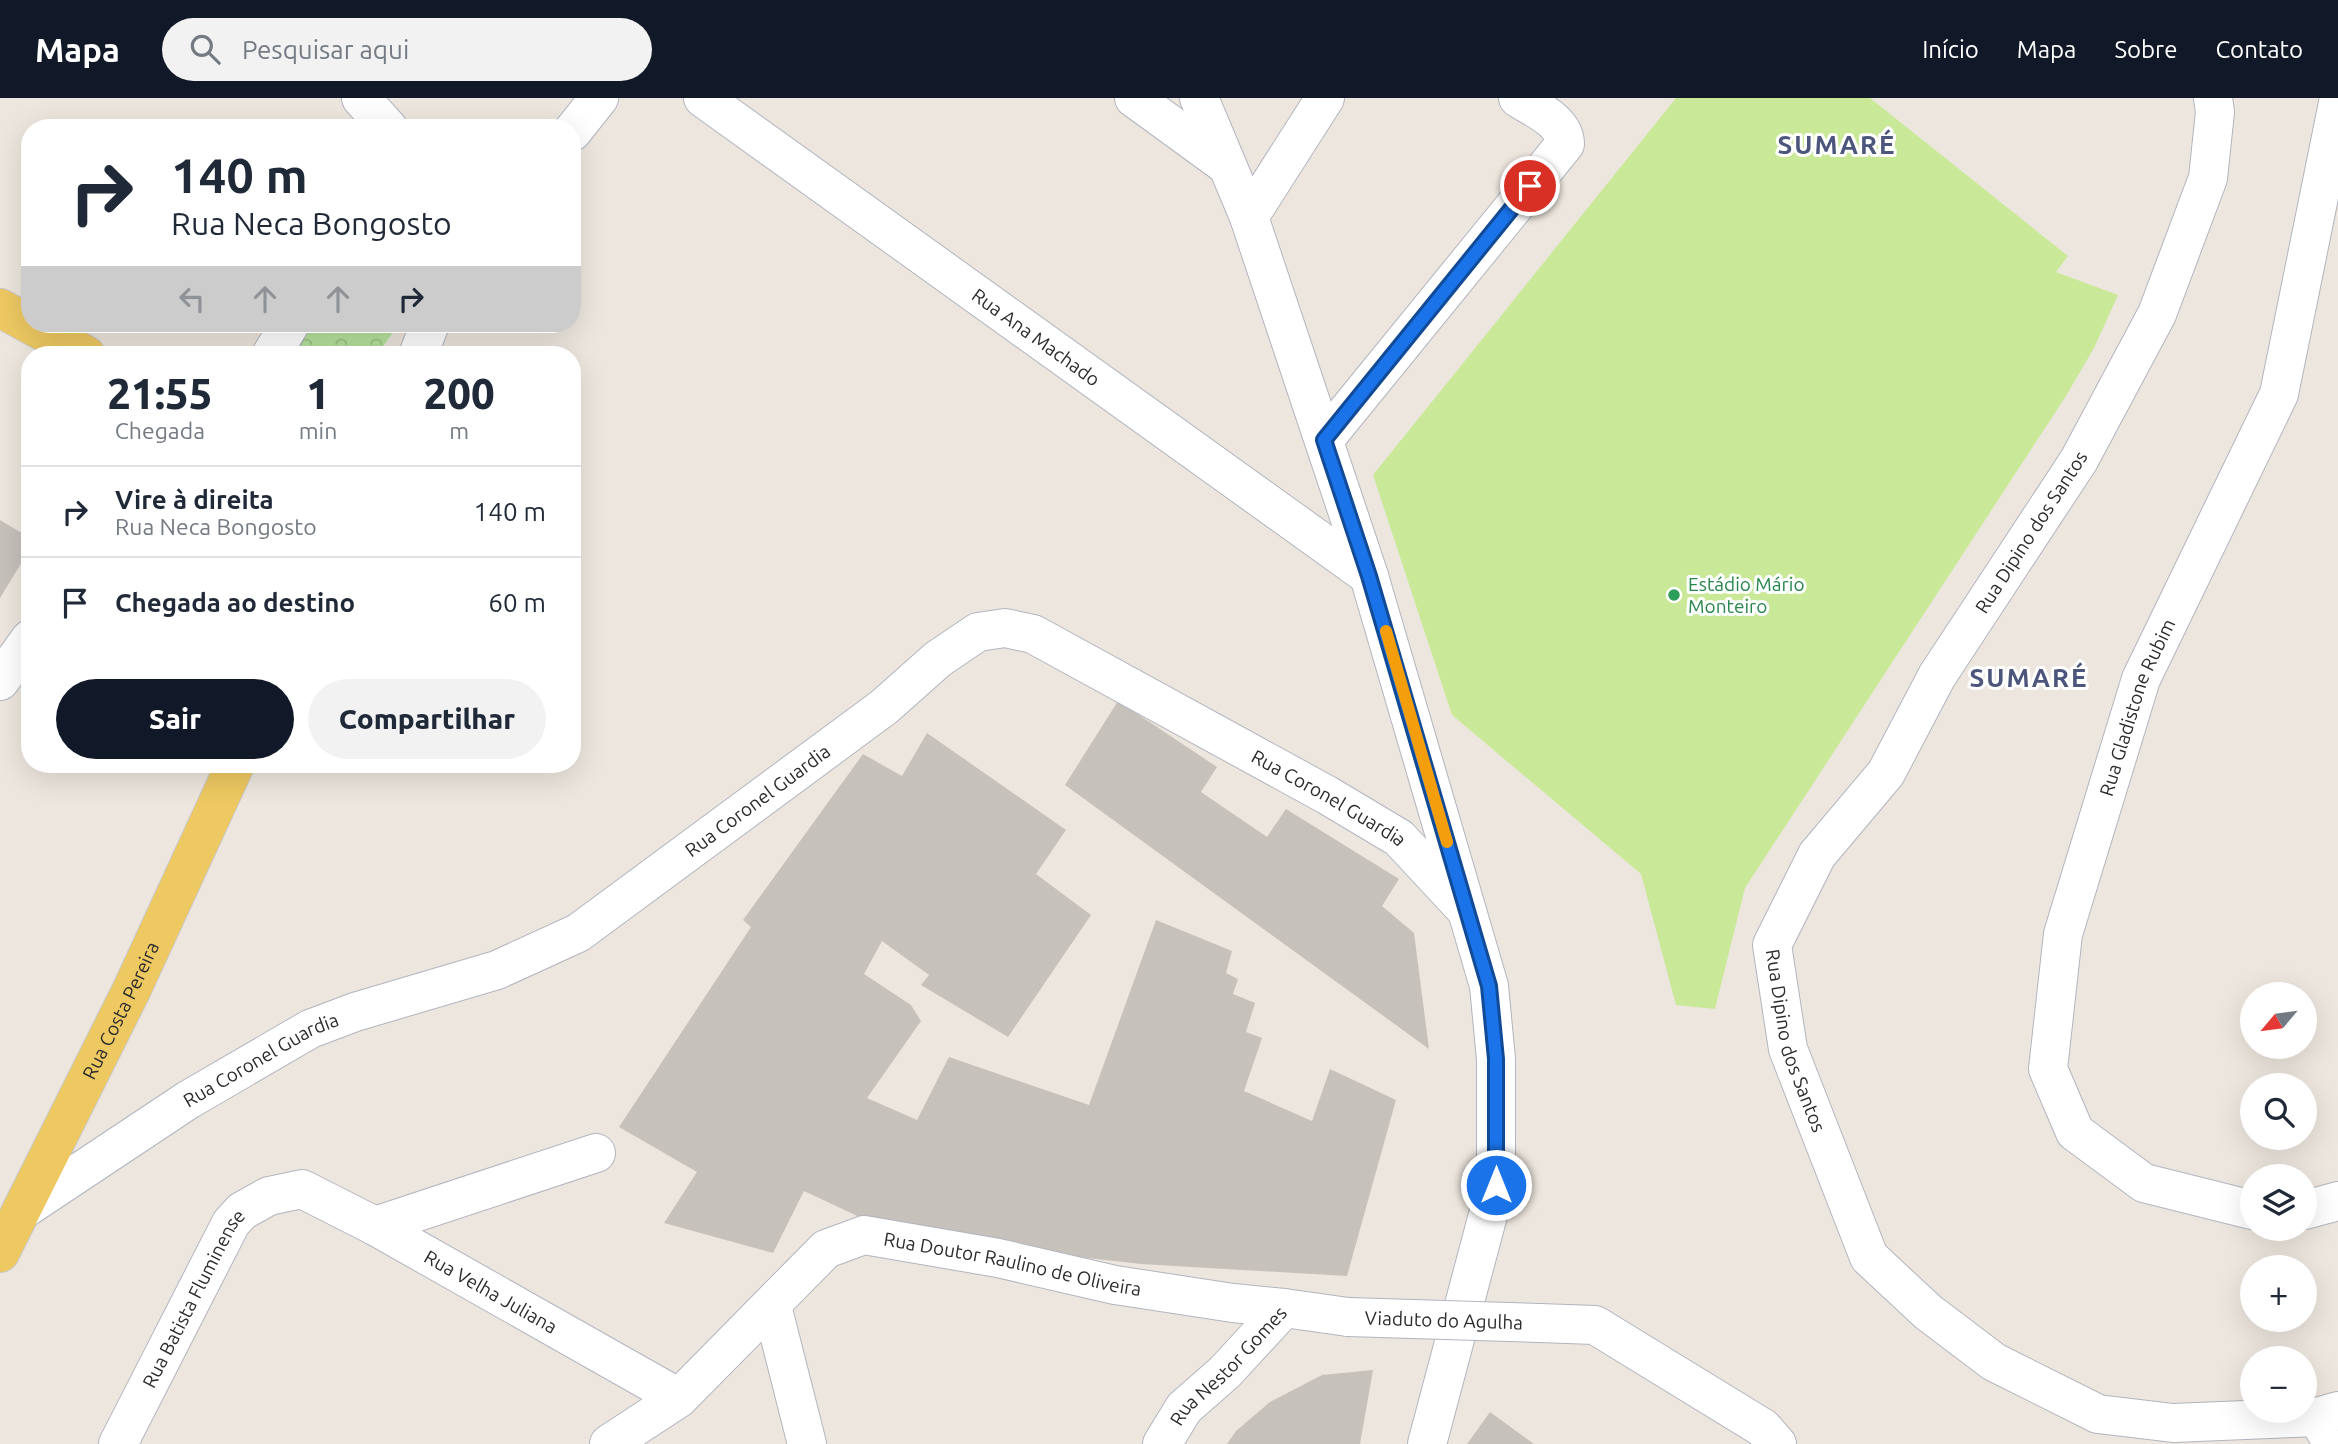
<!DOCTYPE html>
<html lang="pt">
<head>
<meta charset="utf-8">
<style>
	body { margin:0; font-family:Ubuntu,sans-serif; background:#f2f2f3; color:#1f2937; height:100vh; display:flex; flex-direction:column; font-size:26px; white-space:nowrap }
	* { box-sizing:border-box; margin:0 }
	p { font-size:23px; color:#747a83 }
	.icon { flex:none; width:38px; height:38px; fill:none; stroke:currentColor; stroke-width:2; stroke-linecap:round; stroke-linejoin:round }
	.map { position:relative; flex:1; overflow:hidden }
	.side { position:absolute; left:21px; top:248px; width:560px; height:427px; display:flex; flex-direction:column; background:#fff; border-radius:28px; box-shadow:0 7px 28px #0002 }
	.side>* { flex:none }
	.hud { position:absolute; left:21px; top:21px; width:560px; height:214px; border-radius:28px; box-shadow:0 7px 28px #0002; background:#fff; color:#1f2937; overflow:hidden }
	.needle { width:46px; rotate:241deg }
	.controls { position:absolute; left:2240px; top:884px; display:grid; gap:14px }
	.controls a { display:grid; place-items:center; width:77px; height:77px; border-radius:50%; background:#fff; box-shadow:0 7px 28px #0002; font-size:35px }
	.pin { position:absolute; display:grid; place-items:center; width:60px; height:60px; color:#fff; margin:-30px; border:4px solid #fff; border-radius:50%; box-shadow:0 2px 7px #0007 }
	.me { position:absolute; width:77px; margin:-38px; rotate:0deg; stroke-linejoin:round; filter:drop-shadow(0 0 5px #0008) }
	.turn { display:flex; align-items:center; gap:24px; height:147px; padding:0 35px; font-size:32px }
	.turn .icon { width:91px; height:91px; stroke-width:2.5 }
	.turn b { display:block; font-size:49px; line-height:60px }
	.lanes { display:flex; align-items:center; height:66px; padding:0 35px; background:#0003; justify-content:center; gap:35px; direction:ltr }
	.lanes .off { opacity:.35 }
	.eta { display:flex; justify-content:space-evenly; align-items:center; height:119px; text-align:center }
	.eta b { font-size:42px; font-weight:800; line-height:49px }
	.primary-button { display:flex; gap:14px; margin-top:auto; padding:14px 35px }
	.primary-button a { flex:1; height:80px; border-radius:42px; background:#111827; color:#fff; font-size:28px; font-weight:800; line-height:80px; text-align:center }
	.primary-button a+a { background:#f2f2f3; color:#1f2937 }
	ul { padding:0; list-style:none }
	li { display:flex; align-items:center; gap:21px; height:91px; padding:0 35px; border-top:2px solid #e0e1e3 }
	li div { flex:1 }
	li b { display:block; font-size:26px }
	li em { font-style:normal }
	header { display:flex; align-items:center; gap:42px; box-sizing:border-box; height:98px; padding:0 35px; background:#111827; color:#fff }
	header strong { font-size:33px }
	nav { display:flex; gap:38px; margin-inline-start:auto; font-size:24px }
	.search { width:490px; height:63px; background:#f2f2f3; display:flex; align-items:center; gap:18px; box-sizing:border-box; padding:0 24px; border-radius:38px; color:#747a83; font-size:26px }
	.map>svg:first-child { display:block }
</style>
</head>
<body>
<header>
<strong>Mapa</strong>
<div class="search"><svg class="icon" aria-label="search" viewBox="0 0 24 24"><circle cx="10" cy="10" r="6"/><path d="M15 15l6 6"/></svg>Pesquisar aqui</div>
<nav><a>Início</a><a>Mapa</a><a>Sobre</a><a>Contato</a></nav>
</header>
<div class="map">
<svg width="2338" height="1346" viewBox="0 0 2338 1346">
	<defs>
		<pattern id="forest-crowns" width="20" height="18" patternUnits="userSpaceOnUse" patternTransform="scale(1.75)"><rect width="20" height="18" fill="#b6e29c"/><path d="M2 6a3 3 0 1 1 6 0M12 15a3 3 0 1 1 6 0" fill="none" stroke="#9dc287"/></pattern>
	</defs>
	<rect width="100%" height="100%" fill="#ede6de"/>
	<path fill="url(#forest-crowns)" d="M303,226H399L377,257H286Z"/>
	<path fill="#c9e998" d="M1676,0H1870L2068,158L2056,174L2118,197L2094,250L2066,298L1745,790L1715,911L1676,907L1641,776L1452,617L1373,377Z"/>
	<g fill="#c6c1ba">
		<path d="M0,422L30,440V451L0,500Z"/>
		<path d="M1118,603L1217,669L1201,694L1267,739L1286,711L1399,781L1382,808L1414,835L1429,951L1065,687Z"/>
		<path d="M927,635L1066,732L1036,776L1091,817L1008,939L921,887L929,877L882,843L864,876L911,907L921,923L867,1000L917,1022L949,959L1089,1007L1156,822L1232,853L1226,875L1238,881L1233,896L1255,905L1246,934L1262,940L1244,993L1312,1023L1330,971L1396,1002L1347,1178L1141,1166L997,1150L870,1124L804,1093L773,1155L664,1125L697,1074L619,1029L751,829L743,822L863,656L902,678Z"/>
		<path d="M1373,1272L1360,1346H1227L1236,1333L1270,1304L1322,1277Z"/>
		<path d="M1490,1314L1534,1346H1467Z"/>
	</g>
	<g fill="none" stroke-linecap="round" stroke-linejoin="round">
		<g stroke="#b2b5bf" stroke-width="40">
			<g id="minor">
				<path d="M361,0L388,30"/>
				<path id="s1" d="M703,0L1369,478"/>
				<path d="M1134,0L1226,67"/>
				<path d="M1199,0L1249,119L1369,478L1489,888L1496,961V1087L1427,1346"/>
				<path id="s2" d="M2213,0L2215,14L2208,80L2157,216L2079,362L1937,578L1886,675L1817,757L1772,847L1788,951L1869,1159L1928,1214L1994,1264L2098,1316L2173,1325L2317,1319"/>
				<path d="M572,34L599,0"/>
				<path d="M1249,119L1325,0"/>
				<path d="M271,257L290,226"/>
				<path d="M418,257L430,226"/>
				<path d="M1324,342L1565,46C1565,23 1535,11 1518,0"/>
				<path d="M0,583L30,541"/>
				<path id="s3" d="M2252,1112L2144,1085L2075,1034L2048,971L2063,836L2141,581L2279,296L2338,5"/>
				<path d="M2305,1112L2338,1103"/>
				<path id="s4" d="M21,1113L188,1002L310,931L355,914L497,872L578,835L884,609L938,561L978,534L1005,530L1033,536L1327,697L1399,740L1466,812"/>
				<path d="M375,1128L596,1055"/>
				<path d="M772,1208L807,1346"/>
				<path d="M1539,1225L1595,1227L1763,1330L1777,1346"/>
				<path id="s5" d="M118,1346L231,1125L242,1113L269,1098L302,1091L375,1128L679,1300"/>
				<path id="s6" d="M609,1346L679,1300L826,1151L864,1137L998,1160L1115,1187L1233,1205L1284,1210"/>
				<path id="s7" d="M1162,1346L1184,1310L1225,1274L1284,1210L1348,1219"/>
				<path d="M2333,1346L2317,1319L2338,1313"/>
			</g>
		</g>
		<g stroke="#c8c8c8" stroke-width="40">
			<g id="major">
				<path d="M0,210L86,257"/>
				<path id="s8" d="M0,1155L132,891L235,667"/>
			</g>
		</g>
		<use href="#minor" stroke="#fff" stroke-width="38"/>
		<use href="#major" stroke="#eec962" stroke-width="38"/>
		<g stroke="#b2b5bf" stroke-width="40" stroke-linecap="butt">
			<g id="minor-bridge">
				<path id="s9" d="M1348,1219L1539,1225"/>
			</g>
		</g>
		<use href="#minor-bridge" stroke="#fff" stroke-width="38"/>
	</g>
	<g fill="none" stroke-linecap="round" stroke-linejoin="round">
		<g stroke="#114b97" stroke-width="18">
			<path id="route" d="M1496,1087V961L1489,888L1369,478L1324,342L1530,88"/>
		</g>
		<use href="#route" stroke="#1a73e8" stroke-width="12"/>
		<path stroke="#f59e0b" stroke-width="12" d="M1386,533L1447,744"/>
	</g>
	<circle fill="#2e9e5b" stroke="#fff" stroke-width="2.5" cx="1674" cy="497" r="7"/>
	<g text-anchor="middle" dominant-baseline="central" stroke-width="6" stroke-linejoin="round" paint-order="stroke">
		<g font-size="19" fill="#2c2c2c" stroke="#fff">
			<text stroke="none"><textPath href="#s1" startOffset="410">Rua Ana Machado</textPath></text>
			<text transform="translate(2031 434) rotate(-57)">Rua Dipino dos Santos</text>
			<text stroke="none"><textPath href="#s3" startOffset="640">Rua Gladistone Rubim</textPath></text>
			<text stroke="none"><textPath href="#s4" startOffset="850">Rua Coronel Guardia</textPath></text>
			<text stroke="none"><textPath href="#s4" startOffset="1522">Rua Coronel Guardia</textPath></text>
			<text stroke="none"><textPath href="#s8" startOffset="271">Rua Costa Pereira</textPath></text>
			<text stroke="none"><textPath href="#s2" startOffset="1066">Rua Dipino dos Santos</textPath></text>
			<text stroke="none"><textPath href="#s4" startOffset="284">Rua Coronel Guardia</textPath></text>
			<text stroke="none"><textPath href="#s6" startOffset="485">Rua Doutor Raulino de Oliveira</textPath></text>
			<text stroke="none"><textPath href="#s5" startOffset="544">Rua Velha Juliana</textPath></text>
			<text stroke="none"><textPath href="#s5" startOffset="164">Rua Batista Fluminense</textPath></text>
			<text stroke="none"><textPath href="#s9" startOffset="96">Viaduto do Agulha</textPath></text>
			<text stroke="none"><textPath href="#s7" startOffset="103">Rua Nestor Gomes</textPath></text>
		</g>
		<g font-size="19" fill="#27864d" stroke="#fff" text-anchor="start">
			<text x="1688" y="486">Estádio Mário<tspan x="1688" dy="22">Monteiro</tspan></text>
		</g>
		<g font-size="26" font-weight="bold" letter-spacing="2" fill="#4c567c" stroke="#fff">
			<text x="1837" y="46">SUMARÉ</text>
			<text x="2029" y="579">SUMARÉ</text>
		</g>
	</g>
</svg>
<div class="controls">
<a><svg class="needle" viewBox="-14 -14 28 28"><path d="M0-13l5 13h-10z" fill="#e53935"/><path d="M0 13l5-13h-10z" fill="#747a83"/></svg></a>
<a><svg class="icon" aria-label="search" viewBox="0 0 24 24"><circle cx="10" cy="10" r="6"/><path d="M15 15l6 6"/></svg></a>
<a><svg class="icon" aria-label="layers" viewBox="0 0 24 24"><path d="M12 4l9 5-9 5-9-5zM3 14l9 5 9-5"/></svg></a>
<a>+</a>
<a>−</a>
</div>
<div class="pin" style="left:1530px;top:88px;background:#d93025"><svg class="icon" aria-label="arrive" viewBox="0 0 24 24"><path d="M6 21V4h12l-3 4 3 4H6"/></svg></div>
<svg class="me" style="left:1496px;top:1087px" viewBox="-20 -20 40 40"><circle r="17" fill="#1a73e8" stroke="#fff" stroke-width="3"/><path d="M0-11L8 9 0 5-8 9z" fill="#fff"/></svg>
<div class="hud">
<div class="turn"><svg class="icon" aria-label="right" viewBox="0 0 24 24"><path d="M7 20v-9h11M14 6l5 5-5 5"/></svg><div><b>140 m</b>Rua Neca Bongosto</div></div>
<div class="lanes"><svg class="icon off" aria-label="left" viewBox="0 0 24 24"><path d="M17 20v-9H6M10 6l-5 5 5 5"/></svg><svg class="icon off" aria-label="ahead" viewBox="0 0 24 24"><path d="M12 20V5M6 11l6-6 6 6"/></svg><svg class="icon off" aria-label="ahead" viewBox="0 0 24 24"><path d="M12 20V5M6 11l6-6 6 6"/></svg><svg class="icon" aria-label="right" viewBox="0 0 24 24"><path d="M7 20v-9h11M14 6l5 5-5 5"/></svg></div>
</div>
<section class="side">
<div class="eta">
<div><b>21:55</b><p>Chegada</p></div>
<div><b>1</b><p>min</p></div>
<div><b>200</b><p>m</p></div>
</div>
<ul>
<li><svg class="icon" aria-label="right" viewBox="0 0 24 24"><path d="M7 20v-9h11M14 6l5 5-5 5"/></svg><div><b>Vire à direita</b><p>Rua Neca Bongosto</p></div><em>140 m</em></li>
<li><svg class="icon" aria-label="arrive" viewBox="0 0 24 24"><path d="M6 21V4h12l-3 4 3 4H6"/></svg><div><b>Chegada ao destino</b></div><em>60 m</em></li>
</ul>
<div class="primary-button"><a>Sair</a><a>Compartilhar</a></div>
</section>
</div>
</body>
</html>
